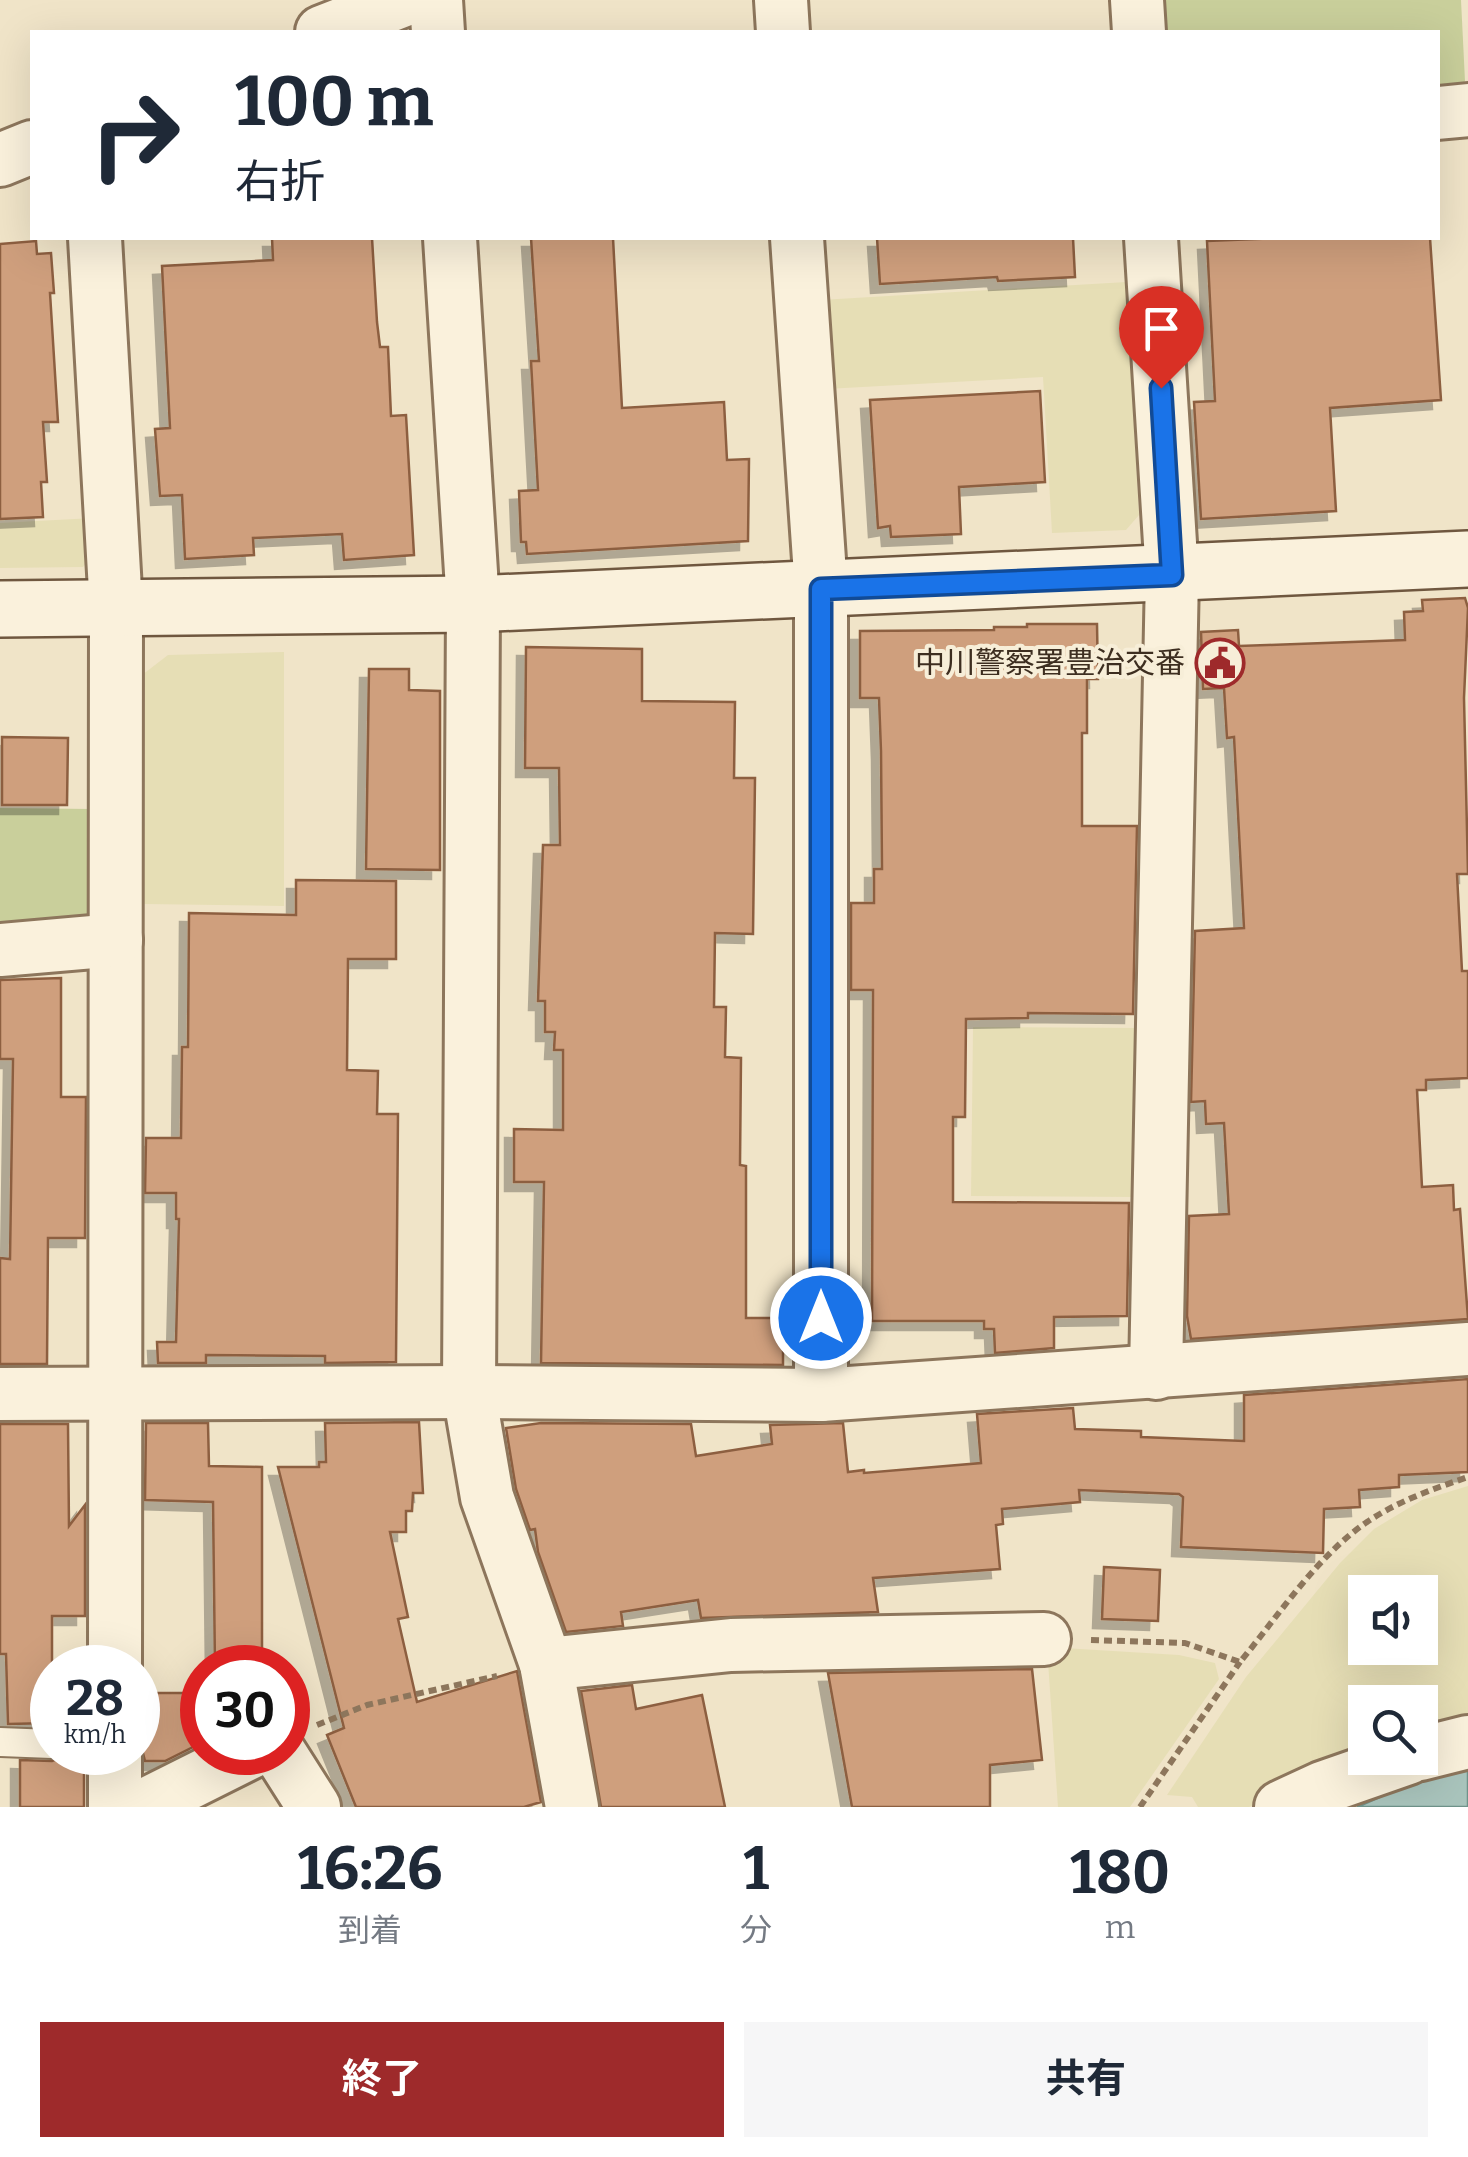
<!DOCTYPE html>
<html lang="ja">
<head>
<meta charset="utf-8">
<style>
	body { margin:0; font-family:Bitter,"Noto Sans JP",serif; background:#f6f6f7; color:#1f2937; height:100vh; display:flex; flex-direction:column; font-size:38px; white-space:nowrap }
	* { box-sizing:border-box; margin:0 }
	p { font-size:32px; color:#747a83 }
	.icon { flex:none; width:55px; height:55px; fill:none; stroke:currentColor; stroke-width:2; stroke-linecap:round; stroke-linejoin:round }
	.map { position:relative; height:1807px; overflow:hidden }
	.details { display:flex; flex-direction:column; background:#fff; flex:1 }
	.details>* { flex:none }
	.top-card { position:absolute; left:30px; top:30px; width:1410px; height:210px; border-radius:0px; box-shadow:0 10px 40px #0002; background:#fff; color:#1f2937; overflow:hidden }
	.tools { position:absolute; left:1348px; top:1575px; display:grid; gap:20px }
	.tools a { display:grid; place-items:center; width:90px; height:90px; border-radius:0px; background:#fff; box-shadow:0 10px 40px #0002; font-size:50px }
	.speed { position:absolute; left:30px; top:1645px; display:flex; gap:20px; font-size:50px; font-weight:700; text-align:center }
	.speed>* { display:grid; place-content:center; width:130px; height:130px; border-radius:50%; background:#fff; box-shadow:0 10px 40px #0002; line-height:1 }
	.speed small { font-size:25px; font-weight:400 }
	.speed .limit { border:15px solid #d22; background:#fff; color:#111 }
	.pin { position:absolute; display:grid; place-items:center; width:85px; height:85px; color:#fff; margin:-102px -42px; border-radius:50% 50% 50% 0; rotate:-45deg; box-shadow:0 0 10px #0007 }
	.pin .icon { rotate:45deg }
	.me { position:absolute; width:110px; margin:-55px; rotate:0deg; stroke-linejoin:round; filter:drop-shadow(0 0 8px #0008) }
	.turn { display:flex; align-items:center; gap:35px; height:210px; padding:0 40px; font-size:45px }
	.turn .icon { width:130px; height:130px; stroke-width:2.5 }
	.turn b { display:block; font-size:70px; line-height:85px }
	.eta { display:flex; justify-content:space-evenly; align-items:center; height:170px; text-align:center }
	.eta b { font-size:60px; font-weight:700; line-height:70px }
	.action { display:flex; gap:20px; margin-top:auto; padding:20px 40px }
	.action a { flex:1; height:115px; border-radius:0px; background:#9e2a2b; color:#fff; font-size:40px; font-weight:700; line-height:115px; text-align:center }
	.action a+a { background:#f6f6f7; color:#1f2937 }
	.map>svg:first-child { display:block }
</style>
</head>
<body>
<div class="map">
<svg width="1468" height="1807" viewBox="0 0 1468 1807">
	<defs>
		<filter id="shadow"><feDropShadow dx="-9" dy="9" stdDeviation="0" flood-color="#0004"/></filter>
	</defs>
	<rect width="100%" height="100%" fill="#f0e4c8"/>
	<g fill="#e6deb5" fill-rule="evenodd">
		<path d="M1126,282L1139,515L1126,530L1052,533L1043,377L826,389L821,300Z"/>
		<path d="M93,518L95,553L83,567L0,568V523Z"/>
		<path d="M284,652V906L143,904L142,675L168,655Z"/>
		<path d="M973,1027L1137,1028L1135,1197L971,1196Z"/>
		<path d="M1468,1486V1727L1420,1739V1702H1365V1758H1368L1249,1807H1198L1192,1797L1167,1795L1246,1677L1340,1563L1374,1529L1422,1500ZM1365,1592H1420V1648H1365Z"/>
		<path d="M1047,1647L1179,1655L1215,1663L1219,1679L1130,1807H1058Z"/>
	</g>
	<g fill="#c9cf9b">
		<path d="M1159,0H1461L1465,81L1449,97L1438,98V32H1161Z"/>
		<path d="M0,808L92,809V919L0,936Z"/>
	</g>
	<path fill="#a9c4bc" stroke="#6f938a" stroke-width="2.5" d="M1468,1763V1807H1357L1382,1796L1381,1783Z"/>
	<g fill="#cf9f7d" stroke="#8d5f41" stroke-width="2.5" filter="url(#shadow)">
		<path d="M272,238H372L377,322L380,347H388L391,416L406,415L414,555L344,560L342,534L253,538L254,555L185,559L182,495L160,496L155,429L170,428L162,266L273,260Z"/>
		<path d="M531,238H613L622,408L724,402L727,460L749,459L748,541L527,554L526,542H521L519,491L538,490L531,361H539Z"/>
		<path d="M877,238H1073L1075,277L998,281L997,277L880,284Z"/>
		<path d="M1281,238H1430L1441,400L1330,408L1336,511L1201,519L1194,402L1215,401L1207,241Z"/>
		<path d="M36,241L37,254L51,253L54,293H50L58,422H43L47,482H41L43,517L0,519V244Z"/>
		<path d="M1040,391L1045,482L959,487L961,534L891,537L890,526L878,528L870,400Z"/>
		<path d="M1465,598L1468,608L1464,698L1468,874H1457L1462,971H1468V1078L1426,1080V1090H1417L1422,1187L1453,1185L1454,1210L1460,1209L1468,1319L1191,1339L1187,1316L1189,1216L1229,1214L1224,1123L1206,1124L1205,1101L1191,1102L1195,931L1244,928L1234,737L1227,738L1224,688L1203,689L1201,632L1238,630L1239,646L1405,640L1404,612L1423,611L1422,600Z"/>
		<path d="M1027,624H1097L1098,679H1087V733H1082V826H1137L1133,1014L1028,1013V1018L966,1019L965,1117H953V1202L1129,1203L1127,1316L1054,1317V1348L995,1353L994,1329H984V1321H872L873,990H851V903H874V869H882L881,751L879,698H860V631L994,630V627H1027Z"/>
		<path d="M526,647L642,649V701L735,702L734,778H755L753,934L715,933L714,1007H726L725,1057L741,1058L740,1165L746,1166V1318H783V1365L541,1363L544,1182H514V1129L563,1130V1050H554L555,1032H545V1001H538L543,845H560L559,768H525Z"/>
		<path d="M369,669H409V690L440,691V870L366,869Z"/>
		<path d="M2,737L68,738L67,805H2Z"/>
		<path d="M296,880L396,881V959H348L347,1070L378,1071L377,1114H398L396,1362L325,1363V1356L206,1355V1363H158L157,1342H176L179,1219H176V1193H145L146,1138H181L182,1047H188L189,913L296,915Z"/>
		<path d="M61,978V1097H86L85,1238H48L47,1364H0V1258L10,1259L13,1059H0V980Z"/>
		<path d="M1468,1379V1472L1399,1475V1487L1359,1490L1360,1507L1324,1509L1323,1553L1181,1547L1183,1497L1179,1494L1079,1490L1080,1502L1002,1509L1003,1524L996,1525L1000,1569L873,1578L878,1612L701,1618L698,1600L621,1612L623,1626L566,1632L538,1552L535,1529L530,1530L516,1489L506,1428L541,1423L691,1424L696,1456L772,1444L770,1425L843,1423L848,1472L864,1470V1473L981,1463L977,1414L1073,1408L1075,1429L1141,1431V1437L1244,1441V1395Z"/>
		<path d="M419,1422L423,1493H413L412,1511H406V1532H390L408,1617L398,1619L417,1702L517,1671L541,1802L524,1807H356L327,1735L344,1728L278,1467H319V1462H326L325,1423Z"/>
		<path d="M146,1423H208L209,1466L262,1467V1654H257V1668H215L213,1502L145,1500Z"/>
		<path d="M0,1424H68L69,1526L85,1505V1616H52V1723L8,1724L6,1654H0Z"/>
		<path d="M1104,1567L1160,1570L1158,1621L1102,1619Z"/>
		<path d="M1032,1669L1042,1760L990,1765V1807H852L828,1673Z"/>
		<path d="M632,1685L636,1709L702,1695L725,1807H601L581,1691Z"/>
		<path d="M139,1693H198L197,1745L165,1761H145L138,1734Z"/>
		<path d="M63,1757H84V1807H20V1760L52,1761Z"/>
	</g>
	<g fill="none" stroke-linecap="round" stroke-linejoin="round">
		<g stroke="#8d765c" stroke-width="32">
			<path id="lane" d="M0,1742L52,1744"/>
		</g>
		<g stroke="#8d765c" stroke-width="58">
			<g id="street">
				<path d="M436,0L438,32"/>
				<path d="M781,0L783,32"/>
				<path d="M1137,0L1139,32"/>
				<path d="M322,32L404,0"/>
				<path d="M1438,113L1468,110"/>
				<path d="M0,160L32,147"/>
				<path d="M95,238L116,608L115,1668"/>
				<path d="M450,238L473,604L469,1392L487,1497L546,1664L572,1807"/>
				<path d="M797,238L821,589V1395"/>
				<path d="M1151,238L1172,575L1156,1373"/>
				<path d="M0,950L116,940"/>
				<path d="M0,1394L469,1392L821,1395L1468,1349"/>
				<path d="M546,1664L731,1645L1044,1639"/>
				<path d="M279,1752L314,1807"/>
				<path d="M1420,1754L1468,1742"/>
				<path d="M115,1807V1752"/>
				<path d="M141,1807L251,1752"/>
				<path d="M1281,1807L1322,1788L1408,1758"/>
			</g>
		</g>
		<g stroke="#6f573f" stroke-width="60">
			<path id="secondary" d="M0,609L473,604L1468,559"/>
		</g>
		<g stroke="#8d765c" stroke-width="6" stroke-dasharray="8 5" stroke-linecap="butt">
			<path d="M1091,1640L1185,1643L1240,1662C1279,1615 1317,1556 1367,1522C1398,1501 1433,1489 1468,1477"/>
			<path d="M317,1725L367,1705L497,1676"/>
			<path d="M1140,1807L1240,1662"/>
		</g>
		<use href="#lane" stroke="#faf1dc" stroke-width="28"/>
		<use href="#street" stroke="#faf1dc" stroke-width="52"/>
		<use href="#secondary" stroke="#faf1dc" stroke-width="55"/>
	</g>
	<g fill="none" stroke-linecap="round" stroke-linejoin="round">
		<g stroke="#114b97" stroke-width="25">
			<path id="route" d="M821,1318V589L1172,575L1161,388"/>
		</g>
		<use href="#route" stroke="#1a73e8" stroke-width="18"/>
	</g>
	<defs>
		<g id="civic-ring" transform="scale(2.5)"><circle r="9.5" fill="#f7eed8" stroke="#9e2a2b" stroke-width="1.5"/><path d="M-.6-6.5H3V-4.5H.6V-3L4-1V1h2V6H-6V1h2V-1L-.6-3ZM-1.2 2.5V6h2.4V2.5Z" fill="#9e2a2b"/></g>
	</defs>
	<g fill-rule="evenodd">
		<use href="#civic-ring" x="1220" y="663"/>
	</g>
	<g text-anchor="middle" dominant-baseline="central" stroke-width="8" stroke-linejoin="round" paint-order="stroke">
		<g font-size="30" fill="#3d2e20" stroke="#f7eed8" text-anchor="end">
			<text x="1185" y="663">中川警察署豊治交番</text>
		</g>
	</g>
</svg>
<div class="tools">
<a><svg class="icon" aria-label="sound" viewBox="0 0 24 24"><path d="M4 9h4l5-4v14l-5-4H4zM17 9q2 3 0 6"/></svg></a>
<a><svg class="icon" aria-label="search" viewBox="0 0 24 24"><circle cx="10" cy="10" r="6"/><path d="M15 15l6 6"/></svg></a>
</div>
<div class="speed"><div>28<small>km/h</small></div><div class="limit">30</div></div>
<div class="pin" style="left:1161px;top:388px;background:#d93025"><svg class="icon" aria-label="arrive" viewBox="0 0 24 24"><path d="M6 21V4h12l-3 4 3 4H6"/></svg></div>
<svg class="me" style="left:821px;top:1318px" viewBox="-20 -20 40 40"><circle r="17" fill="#1a73e8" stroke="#fff" stroke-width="3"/><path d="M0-11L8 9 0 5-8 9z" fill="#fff"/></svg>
<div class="top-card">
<div class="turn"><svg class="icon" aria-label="right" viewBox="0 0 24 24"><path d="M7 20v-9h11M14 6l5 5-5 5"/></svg><div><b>100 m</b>右折</div></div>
</div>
</div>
<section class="details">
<div class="eta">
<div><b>16:26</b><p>到着</p></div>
<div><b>1</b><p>分</p></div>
<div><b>180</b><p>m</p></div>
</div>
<div class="action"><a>終了</a><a>共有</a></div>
</section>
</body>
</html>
